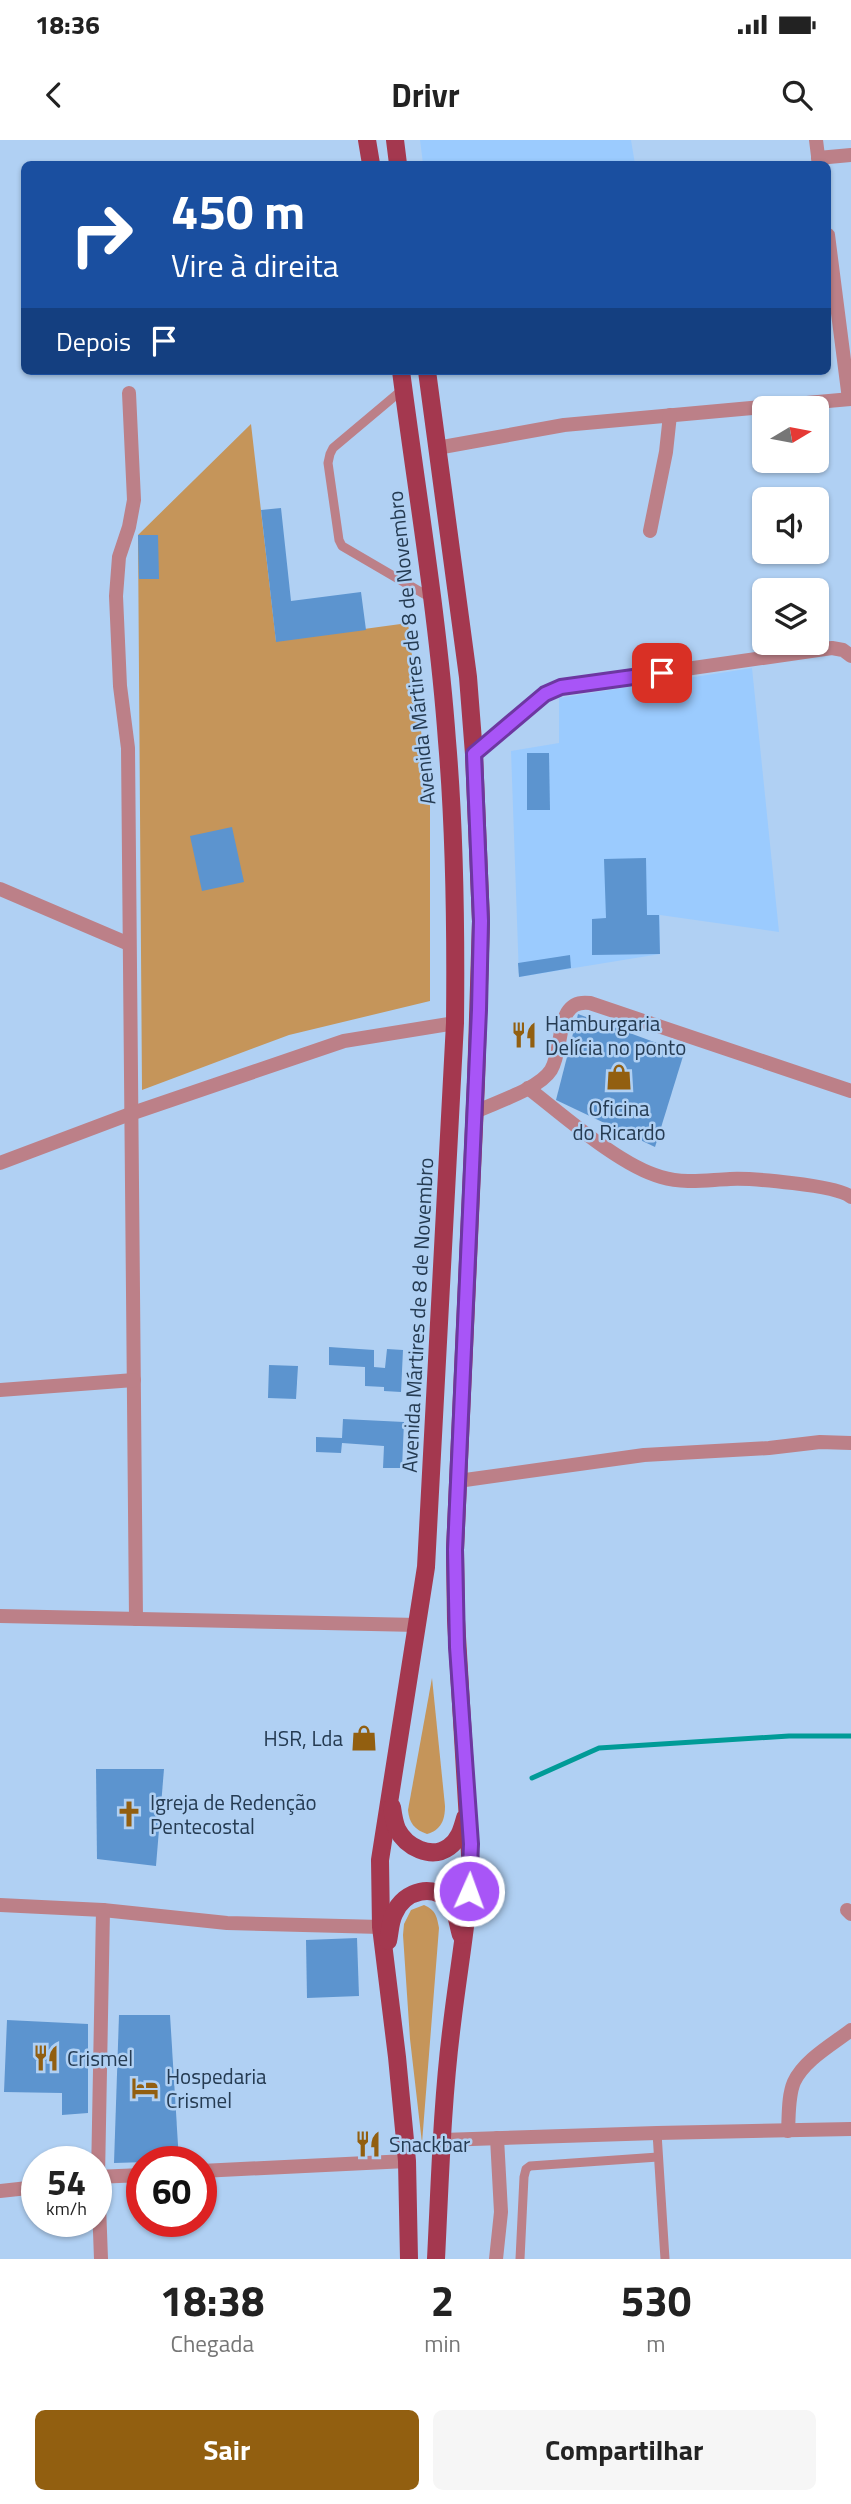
<!DOCTYPE html>
<html lang="pt">
<head>
<meta charset="utf-8">
<style>
	body { margin:0; font-family:"Titillium Web",sans-serif; background:#f6f6f6; color:#222; height:100vh; display:flex; flex-direction:column; font-size:26px; white-space:nowrap }
	* { box-sizing:border-box; margin:0 }
	p { font-size:23px; color:#767676 }
	.icon { flex:none; width:38px; height:38px; fill:none; stroke:currentColor; stroke-width:2; stroke-linecap:round; stroke-linejoin:round }
	.map { position:relative; height:2119px; overflow:hidden }
	.side { display:flex; flex-direction:column; background:#fff; flex:1 }
	.side>* { flex:none }
	.top-card { position:absolute; left:21px; top:21px; width:810px; height:214px; border-radius:10px; box-shadow:0 2px 5px #0004; background:#1a4fa0; color:#fff; overflow:hidden }
	.needle { width:46px; rotate:80deg }
	.buttons { position:absolute; left:752px; top:256px; display:grid; gap:14px }
	.buttons a { display:grid; place-items:center; width:77px; height:77px; border-radius:10px; background:#fff; box-shadow:0 2px 5px #0004; font-size:35px }
	.speed { position:absolute; left:21px; top:2006px; display:flex; gap:14px; font-size:35px; font-weight:700; text-align:center }
	.speed>* { display:grid; place-content:center; width:91px; height:91px; border-radius:50%; background:#fff; box-shadow:0 2px 5px #0004; line-height:1 }
	.speed small { font-size:18px; font-weight:400 }
	.speed .limit { border:10px solid #d22; background:#fff; color:#111 }
	.pin { position:absolute; display:grid; place-items:center; width:60px; height:60px; color:#fff; margin:-30px; border-radius:14px; box-shadow:0 4px 10px #0006 }
	.me { position:absolute; width:77px; margin:-38px; rotate:2deg; stroke-linejoin:round; filter:drop-shadow(0 0 5px #0008) }
	.turn { display:flex; align-items:center; gap:24px; height:147px; padding:0 35px; font-size:32px }
	.turn .icon { width:91px; height:91px; stroke-width:2.5 }
	.turn b { display:block; font-size:49px; line-height:60px }
	.then { display:flex; align-items:center; height:66px; padding:0 35px; background:#0003; gap:14px; font-size:26px }
	.eta { display:flex; justify-content:space-evenly; align-items:center; height:119px; text-align:center }
	.eta b { font-size:42px; font-weight:700; line-height:49px }
	.button { display:flex; gap:14px; margin-top:auto; padding:14px 35px }
	.button a { flex:1; height:80px; border-radius:10px; background:#925f10; color:#fff; font-size:28px; font-weight:700; line-height:80px; text-align:center }
	.button a+a { background:#f6f6f6; color:#222 }
	.status { display:flex; justify-content:space-between; align-items:center; height:49px; padding:0 35px; background:#fff; direction:ltr }
	.status svg { height:19px; fill:currentColor }
	header { display:flex; justify-content:space-between; align-items:center; height:91px; padding:0 35px; background:#fff; font-size:32px; font-weight:700 }
	.map>svg:first-child { display:block }
</style>
</head>
<body>
<div class="status"><b>18:36</b><svg viewBox="0 0 49 12"><path d="M0 12V9h3v3zM5 12V6h3v6zM10 12V3h3v9zM15 12V0h3v12zM26 1h20v11H26zM47 4h2v5h-2z"/></svg></div>
<header><svg class="icon" aria-label="back" viewBox="0 0 24 24"><path d="M15 5l-7 7 7 7"/></svg>Drivr<svg class="icon" aria-label="search" viewBox="0 0 24 24"><circle cx="10" cy="10" r="6"/><path d="M15 15l6 6"/></svg></header>
<div class="map">
<svg width="851" height="2119" viewBox="0 0 851 2119">
	<rect width="100%" height="100%" fill="#b0d0f3"/>
	<g fill="#9bcbfe">
		<path d="M420,0H631L635,24H423Z"/>
		<path d="M752,528L779,792L660,775V814L519,837L511,611L559,603V558Z"/>
	</g>
	<g fill="#c5955a">
		<path d="M251,284L276,501L408,483L430,665V861L289,895L142,950L138,395Z"/>
		<path d="M432,1538L445,1666C445,1680 441,1690 427,1694C415,1690 409,1683 408,1670Z"/>
		<path d="M424,1765C436,1770 437,1777 439,1788L422,2003L410,1899L403,1795L404,1784L411,1770Z"/>
	</g>
	<g fill="none" stroke-linecap="round" stroke-linejoin="round">
		<path stroke="#009b97" stroke-width="5" d="M532,1638L599,1608L789,1596H851"/>
	</g>
	<g fill="#5c94cf">
		<path d="M281,368L291,461L361,452L366,490L276,502L261,370Z"/>
		<path d="M138,395H158L159,439H139Z"/>
		<path d="M527,613H549L550,670H527Z"/>
		<path d="M232,687L244,742L202,751L190,696Z"/>
		<path d="M646,718L647,775H659L660,814L592,815V779L606,778L604,719Z"/>
		<path d="M570,815L571,828L519,837L518,823Z"/>
		<path d="M578,874L684,913L655,1007L556,960Z"/>
		<path d="M329,1207L374,1210V1227L385,1228L387,1209L403,1210L401,1252L384,1251V1247L365,1246V1227L329,1225Z"/>
		<path d="M269,1225L298,1226L296,1259L268,1258Z"/>
		<path d="M343,1279L404,1282L402,1328H383L384,1306L342,1303L341,1313L316,1312V1297L342,1298Z"/>
		<path d="M96,1629H164L156,1726L97,1719Z"/>
		<path d="M357,1798L359,1856L307,1858L306,1800Z"/>
		<path d="M119,1875H170L179,2021L114,2023Z"/>
		<path d="M7,1880L88,1884V1973L62,1975V1953L4,1952Z"/>
	</g>
	<g fill="none" stroke-linecap="round" stroke-linejoin="round">
		<g stroke="#bc8088" stroke-width="9">
			<path d="M402,250L333,308L330,314L328,323L339,400L342,406L431,458"/>
			<path d="M657,1993L665,2119"/>
			<path d="M520,2119L524,2037L526,2029L530,2026L658,2017"/>
		</g>
		<g stroke="#bc8088" stroke-width="14">
			<path d="M816,0L819,24"/>
			<path d="M818,18L851,15"/>
			<path d="M828,95L849,259"/>
			<path d="M129,253L134,360L129,387L119,417L116,456L120,546L128,608L136,1479"/>
			<path d="M437,308L564,285L851,259"/>
			<path d="M650,391L666,312L670,275"/>
			<path d="M474,614L545,554L561,547L832,508L843,510L851,516"/>
			<path d="M0,749L129,804"/>
			<path d="M528,948C563,975 620,1026 661,1037C685,1044 706,1040 730,1039C751,1038 837,1045 851,1057"/>
			<path d="M475,972C496,962 539,949 551,930C565,906 554,858 590,863L851,951"/>
			<path d="M0,1023L130,974L344,901L455,883"/>
			<path d="M0,1250L134,1240"/>
			<path d="M458,1341L644,1315L769,1308L820,1302L851,1303"/>
			<path d="M0,1476L418,1485"/>
			<path d="M0,1765L103,1770L227,1783L381,1787"/>
			<path d="M847,1770L851,1774"/>
			<path d="M788,1991C789,1975 788,1956 794,1942C804,1920 833,1904 851,1890"/>
			<path d="M442,2000L657,1993L851,1989"/>
			<path d="M201,2031L407,2021"/>
			<path d="M96,2037L142,2035"/>
			<path d="M0,2051L37,2047"/>
			<path d="M101,2119L98,2037L103,1770"/>
			<path d="M496,2119L501,2072L497,1998"/>
		</g>
		<g stroke="#a4384f" stroke-width="18">
			<path d="M367,0L371,24"/>
			<path d="M395,0L398,24"/>
			<path d="M401,231C417,354 438,477 447,601C455,694 456,789 455,883L426,1427L380,1720L381,1787L397,1917L407,2021L409,2119"/>
			<path d="M427,231L468,537L474,614L481,781L476,942L455,1410L456,1480L471,1731C467,1783 458,1833 452,1884C442,1962 440,2041 436,2119"/>
			<path d="M392,1667C393,1674 394,1682 397,1689C406,1707 431,1720 449,1707C459,1700 462,1689 465,1678"/>
			<path d="M388,1801C390,1792 390,1782 394,1774C404,1750 435,1742 451,1764C457,1772 458,1786 461,1795"/>
		</g>
	</g>
	<g fill="none" stroke-linecap="round" stroke-linejoin="round">
		<g stroke="#6d37a1" stroke-width="18">
			<path id="route" d="M469,1751L471,1704L457,1507L455,1410L479,870L481,781L474,614L545,554L561,547L662,533"/>
		</g>
		<use href="#route" stroke="#a855f7" stroke-width="12"/>
	</g>
	<defs>
		<g id="restaurant-bare" transform="scale(2.1)"><path d="M-5-6h1v4h1v-4h1v4h1v-4h1v5L-1.5 .5V6h-2V.5L-5-1ZM5-6V6H3V1.5H1.5Q1.5-4 5-6Z" fill="#925f10" stroke="#b0d0f3" stroke-width="2.5" paint-order="stroke"/></g>
		<g id="shop-bare" transform="scale(2.1)"><path d="M-5-2.5h2.3a2.7 3.5 0 0 1 5.4 0H5L5.5 6h-11ZM-1.5-2.5h3a1.5 2.3 0 0 0-3 0Z" fill="#925f10" stroke="#b0d0f3" stroke-width="2.5" paint-order="stroke"/></g>
		<g id="church-bare" transform="scale(2.1)"><path d="M-1.2-6h2.4v3.5h3.3v2.4h-3.3V6h-2.4V-.1h-3.3v-2.4h3.3Z" fill="#925f10" stroke="#b0d0f3" stroke-width="2.5" paint-order="stroke"/></g>
		<g id="hotel-bare" transform="scale(2.1)"><path d="M-6-4.5h1.5V1H6V5H4.5V3h-9V5H-6ZM-4 0a1.8 1.8 0 1 1 3.6 0ZM.5 0V-2.5h3Q6-2.5 6 0Z" fill="#925f10" stroke="#b0d0f3" stroke-width="2.5" paint-order="stroke"/></g>
	</defs>
	<g fill-rule="evenodd">
		<use href="#restaurant-bare" x="524" y="895"/>
		<use href="#shop-bare" x="619" y="937"/>
		<use href="#shop-bare" x="364" y="1598"/>
		<use href="#church-bare" x="129" y="1674"/>
		<use href="#restaurant-bare" x="46" y="1918"/>
		<use href="#hotel-bare" x="145" y="1948"/>
		<use href="#restaurant-bare" x="368" y="2004"/>
	</g>
	<g text-anchor="middle" dominant-baseline="central" stroke-width="5" stroke-linejoin="round" paint-order="stroke">
		<g font-size="21" fill="#253b52" stroke="#b0d0f3">
			<text transform="translate(411 508) rotate(-96)">Avenida Mártires de 8 de Novembro</text>
			<text transform="translate(417 1175) rotate(-87)">Avenida Mártires de 8 de Novembro</text>
		</g>
		<g font-size="21" fill="#253b52" stroke="#b0d0f3" text-anchor="start">
			<text x="545" y="883">Hamburgaria<tspan x="545" dy="24">Delícia no ponto</tspan></text>
			<text x="619" y="968" text-anchor="middle">Oficina<tspan x="619" dy="24">do Ricardo</tspan></text>
			<text x="343" y="1598" text-anchor="end">HSR, Lda</text>
			<text x="150" y="1662">Igreja de Redenção<tspan x="150" dy="24">Pentecostal</tspan></text>
			<text x="67" y="1918">Crismel</text>
			<text x="166" y="1936">Hospedaria<tspan x="166" dy="24">Crismel</tspan></text>
			<text x="389" y="2004">Snackbar</text>
		</g>
	</g>
</svg>
<div class="buttons">
<a><svg class="needle" viewBox="-14 -14 28 28"><path d="M0-13l5 13h-10z" fill="#e53935"/><path d="M0 13l5-13h-10z" fill="#767676"/></svg></a>
<a><svg class="icon" aria-label="sound" viewBox="0 0 24 24"><path d="M4 9h4l5-4v14l-5-4H4zM17 9q2 3 0 6"/></svg></a>
<a><svg class="icon" aria-label="layers" viewBox="0 0 24 24"><path d="M12 4l9 5-9 5-9-5zM3 14l9 5 9-5"/></svg></a>
</div>
<div class="speed"><div>54<small>km/h</small></div><div class="limit">60</div></div>
<div class="pin" style="left:662px;top:533px;background:#d93025"><svg class="icon" aria-label="arrive" viewBox="0 0 24 24"><path d="M6 21V4h12l-3 4 3 4H6"/></svg></div>
<svg class="me" style="left:469px;top:1751px" viewBox="-20 -20 40 40"><circle r="17" fill="#a855f7" stroke="#fff" stroke-width="3"/><path d="M0-11L8 9 0 5-8 9z" fill="#fff"/></svg>
<div class="top-card">
<div class="turn"><svg class="icon" aria-label="right" viewBox="0 0 24 24"><path d="M7 20v-9h11M14 6l5 5-5 5"/></svg><div><b>450 m</b>Vire à direita</div></div>
<div class="then">Depois<svg class="icon" aria-label="arrive" viewBox="0 0 24 24"><path d="M6 21V4h12l-3 4 3 4H6"/></svg></div>
</div>
</div>
<section class="side">
<div class="eta">
<div><b>18:38</b><p>Chegada</p></div>
<div><b>2</b><p>min</p></div>
<div><b>530</b><p>m</p></div>
</div>
<div class="button"><a>Sair</a><a>Compartilhar</a></div>
</section>
</body>
</html>
